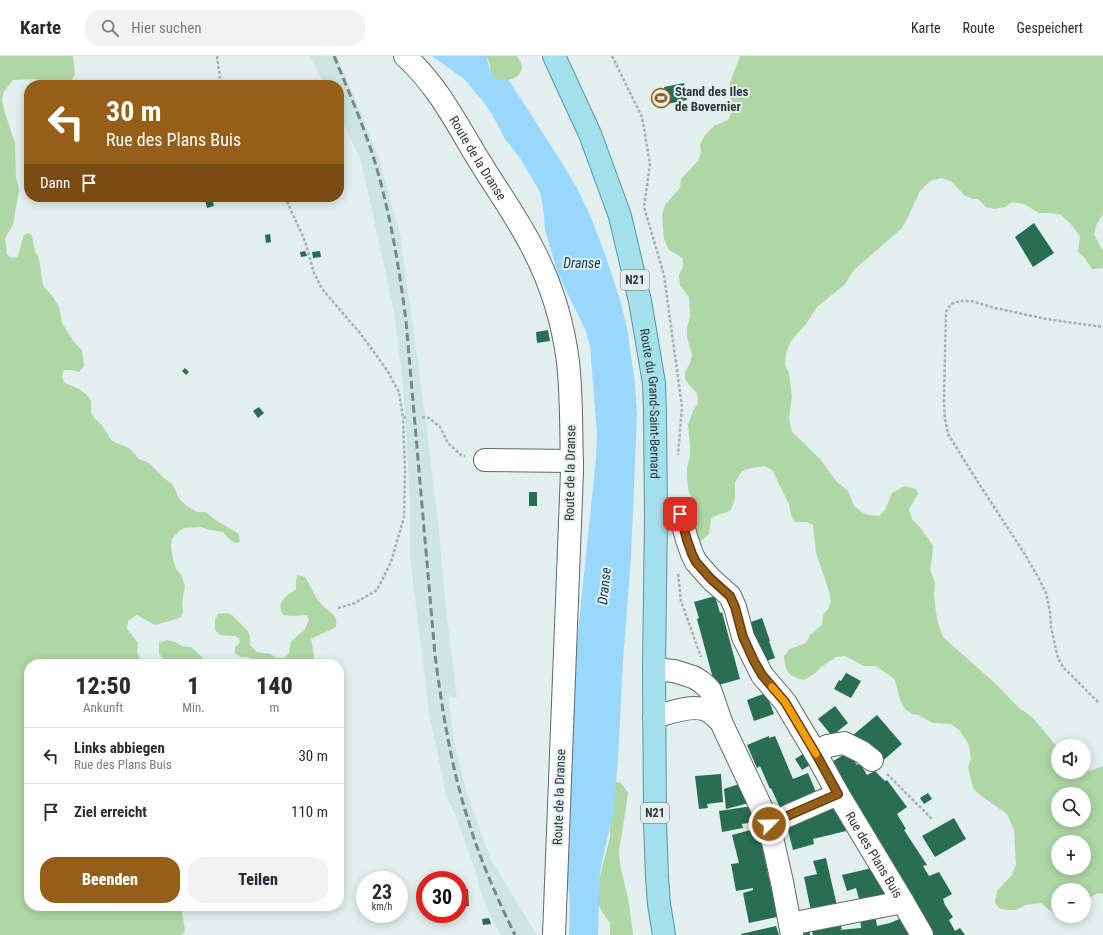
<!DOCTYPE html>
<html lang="de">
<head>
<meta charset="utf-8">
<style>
	body { margin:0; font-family:"Roboto Condensed",sans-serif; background:#f2f2f3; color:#2b2b33; height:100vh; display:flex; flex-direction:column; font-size:15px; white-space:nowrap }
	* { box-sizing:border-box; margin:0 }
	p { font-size:13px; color:#7c7c81 }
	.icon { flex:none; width:22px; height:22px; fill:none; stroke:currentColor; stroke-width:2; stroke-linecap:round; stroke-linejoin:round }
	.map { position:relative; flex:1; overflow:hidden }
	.side { position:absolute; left:24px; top:603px; width:320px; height:252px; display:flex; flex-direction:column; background:#fff; border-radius:16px; box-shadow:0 2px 10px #0003 }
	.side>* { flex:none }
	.hud { position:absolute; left:24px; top:24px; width:320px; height:122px; border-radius:16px; box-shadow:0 2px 10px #0003; background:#965f19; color:#fff; overflow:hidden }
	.tools { position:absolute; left:1051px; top:683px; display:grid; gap:8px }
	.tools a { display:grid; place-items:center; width:40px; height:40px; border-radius:50%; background:#fff; box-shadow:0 2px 10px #0003; font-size:20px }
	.speed { position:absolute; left:356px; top:815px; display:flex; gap:8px; font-size:20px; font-weight:700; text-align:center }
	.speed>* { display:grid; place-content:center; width:52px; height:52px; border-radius:50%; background:#fff; box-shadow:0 2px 10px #0003; line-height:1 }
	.speed small { font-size:10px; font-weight:400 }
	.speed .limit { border:6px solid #d22; background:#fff; color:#111 }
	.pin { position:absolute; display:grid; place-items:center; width:34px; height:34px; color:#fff; margin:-17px; border-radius:8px; box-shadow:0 2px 6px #0006 }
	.me { position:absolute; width:44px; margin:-22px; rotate:67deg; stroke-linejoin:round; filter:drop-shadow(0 0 3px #0008) }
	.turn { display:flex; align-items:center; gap:14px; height:84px; padding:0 16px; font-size:18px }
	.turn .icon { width:52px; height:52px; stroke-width:2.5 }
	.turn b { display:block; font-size:28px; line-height:34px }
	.then { display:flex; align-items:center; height:38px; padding:0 16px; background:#0003; gap:8px; font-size:15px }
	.eta { display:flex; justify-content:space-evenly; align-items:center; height:68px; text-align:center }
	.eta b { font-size:24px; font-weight:800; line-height:28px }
	.button { display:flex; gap:8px; margin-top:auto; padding:8px 16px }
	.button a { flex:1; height:46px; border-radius:16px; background:#965f19; color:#fff; font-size:16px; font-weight:800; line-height:46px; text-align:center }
	.button a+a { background:#f2f2f3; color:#2b2b33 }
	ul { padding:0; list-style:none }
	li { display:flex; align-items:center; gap:12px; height:56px; padding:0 16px; border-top:1px solid #e1e1e2 }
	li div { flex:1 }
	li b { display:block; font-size:15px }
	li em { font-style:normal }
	header { display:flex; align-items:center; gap:24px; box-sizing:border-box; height:56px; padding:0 20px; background:#fff; border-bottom:1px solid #e1e1e2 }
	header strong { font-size:19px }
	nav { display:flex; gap:22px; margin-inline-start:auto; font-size:14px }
	.search { width:280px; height:36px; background:#f2f2f3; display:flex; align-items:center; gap:10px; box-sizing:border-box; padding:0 14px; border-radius:16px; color:#7c7c81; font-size:15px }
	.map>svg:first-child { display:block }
</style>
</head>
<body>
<header>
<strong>Karte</strong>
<div class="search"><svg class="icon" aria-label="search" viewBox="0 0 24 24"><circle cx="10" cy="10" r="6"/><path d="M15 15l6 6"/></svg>Hier suchen</div>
<nav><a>Karte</a><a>Route</a><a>Gespeichert</a></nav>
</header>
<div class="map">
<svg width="1103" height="879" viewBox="0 0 1103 879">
	<rect width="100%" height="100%" fill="#e1efee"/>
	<path fill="#cee6e3" d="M310,0H337L378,99L400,178L426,366L438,466L446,553L457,642L448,639L454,686L468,741L491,804L537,879H501L491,861L479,831L476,817L456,760L447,742L429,658L410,500V443L403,328L394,256L361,104L339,59V29H324Z"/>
	<g fill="#afd6a5" fill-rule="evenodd">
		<path d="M0,0H73L75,19L69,27L60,28L46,26L35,23L13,24L3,37L2,45L5,57L15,87L16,121L19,134L13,169L5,182L7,198L11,202L17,201C21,194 21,186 24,179L29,177L32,180L35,195L38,200L40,208L42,225L44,231L53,241L59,251L62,267L74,286L82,294L84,310L79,316L73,314H64L62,321L65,327L79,333L88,340L91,345V356L94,362L101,368L112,385L129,392L139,403L149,407L164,422L172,428L175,433L179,443L187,450L197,456H206L214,463L239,478L240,486L235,487L229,483L223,476L206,473L202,471L184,472L178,476L172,483L171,490L173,503L176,513L181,519L185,530L182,547L183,556L181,561L173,564L155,569L137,559L128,565L127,573L138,587L137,596L141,605L148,608H29V850H181L185,875L181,879H0Z"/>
		<path d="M486,0H517C519,4 522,7 522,12C521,24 497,29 491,19C490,16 490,12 490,9C489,6 488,3 486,0Z"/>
		<path d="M740,0H1103V159L1097,167L1094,178L1103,195V212L1092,213L1084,201L1078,196L1080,180L1071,168L1061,159L1051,157H1039L1024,148L1012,146L1005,151L994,153L986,151L978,143H973L964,139L951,125L941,122L930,125L920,135L908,161L902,172L854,214L844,229L817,251L806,268L791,285L786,297L785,309L789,317L792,341L789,362L792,376L819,402L837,426L848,435L854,450L862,456L868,459L879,460L885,454L892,437L905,430L916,433L918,438L909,453L912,463L922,474L933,490L932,503L930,513L935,527L934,539L937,564L943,581L997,629L1019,652L1032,661L1058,692V716H1084V713L1090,715L1103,710V838L1098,837L1089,842L1084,850V834H1058V860H1073L1068,863L1059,862L1041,847L1026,849L1016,854H1006L999,852L995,846L997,835L1012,819L1016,809L1014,774L1007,758L980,739L973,732L970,720L968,711L971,703L969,689L960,675L951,668L933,667L918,659L912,658L904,652L900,644L895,624L889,619L876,610H863L853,604L845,600L836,601L821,611L814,618L804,624C789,620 785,617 784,600L790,593L806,587L810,579L822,569L823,559L829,552L831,545L828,532L816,497L813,469L807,466H795L791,459L789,448L777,424L773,415L765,410L751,412L742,415L735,426V442L731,454C725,458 718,458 711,462L709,478L701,485L692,481L690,473L692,458L695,450L693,443L689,437L687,422V411L690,401V390L688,369L693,355L698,347L697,337L690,330L685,323V316L690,307L692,299L687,281V272L690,261L689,241L680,229L679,219L683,211V203L678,199L669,194L664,183L662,159L665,149L680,132L681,123L698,105L701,97L700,88L705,79L714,70L728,64L732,55L730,27ZM1058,738H1084V764H1058ZM1058,786H1084V812H1058Z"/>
		<path d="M297,519L305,521C311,530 314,540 321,548C325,552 332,556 335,561C337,564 336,567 336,571C328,576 319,578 311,583L314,599V608L261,607L248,601H240L235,597V591L240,586L239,582L235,580L220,579L215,574V564L218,558L226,557L232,559L248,575L250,581V589L257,596L270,598L277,602H284L289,597L291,586L299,578L304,575L309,564L307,559L293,560L283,559C275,546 287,540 296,533V527Z"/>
		<path d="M167,584L175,586L182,590L191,591L201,600L206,608H160L164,604L159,597V587Z"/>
		<path d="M614,725L621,727L628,737L622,777L619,794L620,808L629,848L633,879H610V867L602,856L597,845V835L603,808L610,781L609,756Z"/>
	</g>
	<path fill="#9ad7fd" d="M432,0H486C491,12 489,27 508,23L557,99L577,132L592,164L606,201L620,244L627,272L635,327L637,359L631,501L623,605L618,704L613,757L600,815L598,879H569C570,858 571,838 566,817L572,650L576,596L596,402L597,378L590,290L585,273L558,218L545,174L543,151L540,136L520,102L505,83L492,58L481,43L464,23Z"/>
	<g fill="#296d52">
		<path d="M684,27L687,44L667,48L664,31Z"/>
		<path d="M212,142L214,150L207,152L205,144Z"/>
		<path d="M1034,167L1054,197L1033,211L1015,181Z"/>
		<path d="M270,178L271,186L266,187L265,179Z"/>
		<path d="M305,195L307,200L301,201L300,196Z"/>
		<path d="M320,195L321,201L313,202L312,196Z"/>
		<path d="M548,274L550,285L537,287L536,276Z"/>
		<path d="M185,312L189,316L186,319L182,315Z"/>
		<path d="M259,351L264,357L258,362L253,355Z"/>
		<rect x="529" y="436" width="8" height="14"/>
		<path d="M715,540L720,557L722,556L740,623L715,630L697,563L699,562L694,546Z"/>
		<path d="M762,562L770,585H769L775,602L761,607L743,569Z"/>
		<path d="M846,617L861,625L851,642L834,633L839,624L841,625Z"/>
		<path d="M766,637L774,658L754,665L747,644Z"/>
		<path d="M835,650L848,667L832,680L818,663Z"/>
		<path d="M877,659L902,688L878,709L852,680Z"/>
		<path d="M769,680V682L775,680L793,723L808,717L818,741L782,756L771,732L770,733L760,710L757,712L747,689Z"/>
		<path d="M848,696L857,709L860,707L867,719L875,715L885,725L887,724L907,751L897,758L906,773L904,774L927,809L923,810L929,820L939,816L952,838L943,843L945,849L953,861L949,864L955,875L960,872L965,879H931L827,709Z"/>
		<path d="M803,698L810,709L802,714L795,703Z"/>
		<path d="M721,718L723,746L707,748L708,752L699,753L695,720Z"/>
		<path d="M739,728L749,747L726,753L724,733Z"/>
		<path d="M928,737L932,743L924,748L920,742Z"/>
		<path d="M839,749L846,775L813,783L814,788L793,794L785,763Z"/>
		<path d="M752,750L754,766L742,768L743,772L722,776L719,755Z"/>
		<path d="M954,762L966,783L935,801L922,780Z"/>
		<path d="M758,772L772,836H776L781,860L749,867L743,837L753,834V832L736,835L731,808L739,807L732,779Z"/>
		<path d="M826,802L837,850L811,855L804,821L817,818L813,805Z"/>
		<path d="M876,811L888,843L861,850L856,832L847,835L842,819Z"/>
		<path d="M468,833L469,850L459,851V834Z"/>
		<path d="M875,859L877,870L890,867L904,861L915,879H813L809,866L810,879H795L793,868L809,866L838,862L842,873L839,874L861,872L860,860Z"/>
		<path d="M489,862L491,868L483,869L482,863Z"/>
		<path d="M776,870L779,879H741V878Z"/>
	</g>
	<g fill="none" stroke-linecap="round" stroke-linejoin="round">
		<g stroke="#5e6a69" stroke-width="24">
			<g id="street">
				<path id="s1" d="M405,0C439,31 456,67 480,106C497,134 517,161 532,191C551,227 563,266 568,306C572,342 571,378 572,415L554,879"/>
				<path d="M485,404L572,405"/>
				<path id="s2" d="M673,454L680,458L687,484L692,498L696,506L711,523L730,540L735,551L743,581L762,619L785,646L816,698L838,738L903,846L922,879"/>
				<path d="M654,613L674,615L693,621L700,625L706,630L710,634L712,639L721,666L769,768L782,826L792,879"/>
				<path d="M654,661C669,657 692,648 706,654C712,656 717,662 721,666"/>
				<path d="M816,698L827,690L844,687L862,696L872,704"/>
				<path d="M769,768L838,738"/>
				<path d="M790,868L903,846"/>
			</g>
		</g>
		<g stroke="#5398a4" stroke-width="24">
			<g id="primary">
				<path id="s3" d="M554,0L590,78L620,160L640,245L654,327L655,356L656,461L654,613L655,765L657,821L659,848L664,879"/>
			</g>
		</g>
		<g stroke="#a6b1b0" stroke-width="2.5" stroke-dasharray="3 2" stroke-linecap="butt">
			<path d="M217,0L221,29"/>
			<path d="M612,0L642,61L650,108L644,151L664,219L682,351L678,399"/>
			<path d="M285,141L305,185L314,217L322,233L360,277L387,314L399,336L403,362L407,361"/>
			<path d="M422,361L429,362L440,371L448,387L461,399L465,400"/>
			<path d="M678,518L681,545L701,601"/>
			<path d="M338,552L355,547L377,534L391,506L404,461L405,414L403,362"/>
			<path d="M1098,646L1063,611L1058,602L1051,572L1050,556L1046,537L1038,521L1024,497L974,420L948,378L945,363L944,345L946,256L951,248L960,245H971L995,252L1046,263L1103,271"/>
			<path d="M887,718L933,764"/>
		</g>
		<use href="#street" stroke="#fff" stroke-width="22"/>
		<use href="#primary" stroke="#a3e0ec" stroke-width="22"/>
		<path stroke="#7c8685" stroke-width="3" stroke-dasharray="8 4" stroke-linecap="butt" d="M334,0C348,34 363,68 374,103C390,156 399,210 406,265L435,599C442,652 450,705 466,757C478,799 496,840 515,879"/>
	</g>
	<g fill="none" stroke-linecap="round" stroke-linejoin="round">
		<g stroke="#623e10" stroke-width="10">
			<path id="route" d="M680,458L687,484L692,498L696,506L711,523L730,540L735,551L743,581L754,605L762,619L785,646L816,698L838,738L769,768"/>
		</g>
		<use href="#route" stroke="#965f19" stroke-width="7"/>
		<path stroke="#f59e0b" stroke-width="7" d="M772,631L785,646L816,698"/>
	</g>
	<defs>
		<g id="stadium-ring" transform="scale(1)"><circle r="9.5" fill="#e1efee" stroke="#965f19" stroke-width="1.5"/><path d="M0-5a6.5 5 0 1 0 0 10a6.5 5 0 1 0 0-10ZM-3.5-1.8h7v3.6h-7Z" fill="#965f19"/></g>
	</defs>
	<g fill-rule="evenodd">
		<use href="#stadium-ring" x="661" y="42"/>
	</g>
	<g text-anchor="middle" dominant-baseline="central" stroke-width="4" stroke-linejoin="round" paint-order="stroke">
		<g fill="#e1efee" stroke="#666e6d" stroke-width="1">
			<rect x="621" y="214" width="28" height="20" rx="3"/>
			<rect x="641" y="747" width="28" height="20" rx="3"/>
		</g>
		<g font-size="12" font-weight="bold" fill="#313736">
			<text x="635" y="224">N21</text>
			<text x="655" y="757">N21</text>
		</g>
		<g font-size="13" font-weight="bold" fill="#313736" stroke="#e1efee" text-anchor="start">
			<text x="675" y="35">Stand des Iles<tspan x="675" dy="15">de Bovernier</tspan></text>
		</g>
		<g font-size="13" fill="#313736" stroke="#e1efee">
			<text stroke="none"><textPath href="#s1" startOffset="126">Route de la Dranse</textPath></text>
			<text stroke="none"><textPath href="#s3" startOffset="364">Route du Grand-Saint-Bernard</textPath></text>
			<text transform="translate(570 417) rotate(-89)">Route de la Dranse</text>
			<text transform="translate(559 741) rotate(-88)">Route de la Dranse</text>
			<text stroke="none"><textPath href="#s2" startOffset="405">Rue des Plans Buis</textPath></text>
		</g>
		<g font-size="14" font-style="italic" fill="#063953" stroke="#e1efee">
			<text x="582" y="207">Dranse</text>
			<text transform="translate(604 530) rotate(-84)">Dranse</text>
		</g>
	</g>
</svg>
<div class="tools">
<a><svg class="icon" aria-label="sound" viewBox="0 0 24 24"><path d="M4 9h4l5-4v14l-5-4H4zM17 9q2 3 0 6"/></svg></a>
<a><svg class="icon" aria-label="search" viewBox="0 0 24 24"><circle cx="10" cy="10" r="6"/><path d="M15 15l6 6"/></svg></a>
<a>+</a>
<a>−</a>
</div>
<div class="speed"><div>23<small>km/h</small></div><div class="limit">30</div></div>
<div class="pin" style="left:680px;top:458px;background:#d93025"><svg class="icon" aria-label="arrive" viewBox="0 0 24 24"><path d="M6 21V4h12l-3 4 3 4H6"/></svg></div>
<svg class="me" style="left:769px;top:768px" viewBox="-20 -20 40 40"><circle r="17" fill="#965f19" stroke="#fff" stroke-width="3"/><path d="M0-11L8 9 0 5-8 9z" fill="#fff"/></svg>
<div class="hud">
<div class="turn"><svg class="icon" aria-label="left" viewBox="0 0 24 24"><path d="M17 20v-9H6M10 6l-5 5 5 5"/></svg><div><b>30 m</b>Rue des Plans Buis</div></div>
<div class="then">Dann<svg class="icon" aria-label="arrive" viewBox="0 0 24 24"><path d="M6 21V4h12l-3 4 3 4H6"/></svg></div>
</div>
<section class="side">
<div class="eta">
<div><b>12:50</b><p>Ankunft</p></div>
<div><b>1</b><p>Min.</p></div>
<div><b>140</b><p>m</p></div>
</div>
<ul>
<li><svg class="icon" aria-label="left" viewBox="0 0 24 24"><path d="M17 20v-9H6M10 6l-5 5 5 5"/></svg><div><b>Links abbiegen</b><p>Rue des Plans Buis</p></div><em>30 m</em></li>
<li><svg class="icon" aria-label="arrive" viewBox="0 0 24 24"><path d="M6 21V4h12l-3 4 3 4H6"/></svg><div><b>Ziel erreicht</b></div><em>110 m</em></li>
</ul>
<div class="button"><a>Beenden</a><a>Teilen</a></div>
</section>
</div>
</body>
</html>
